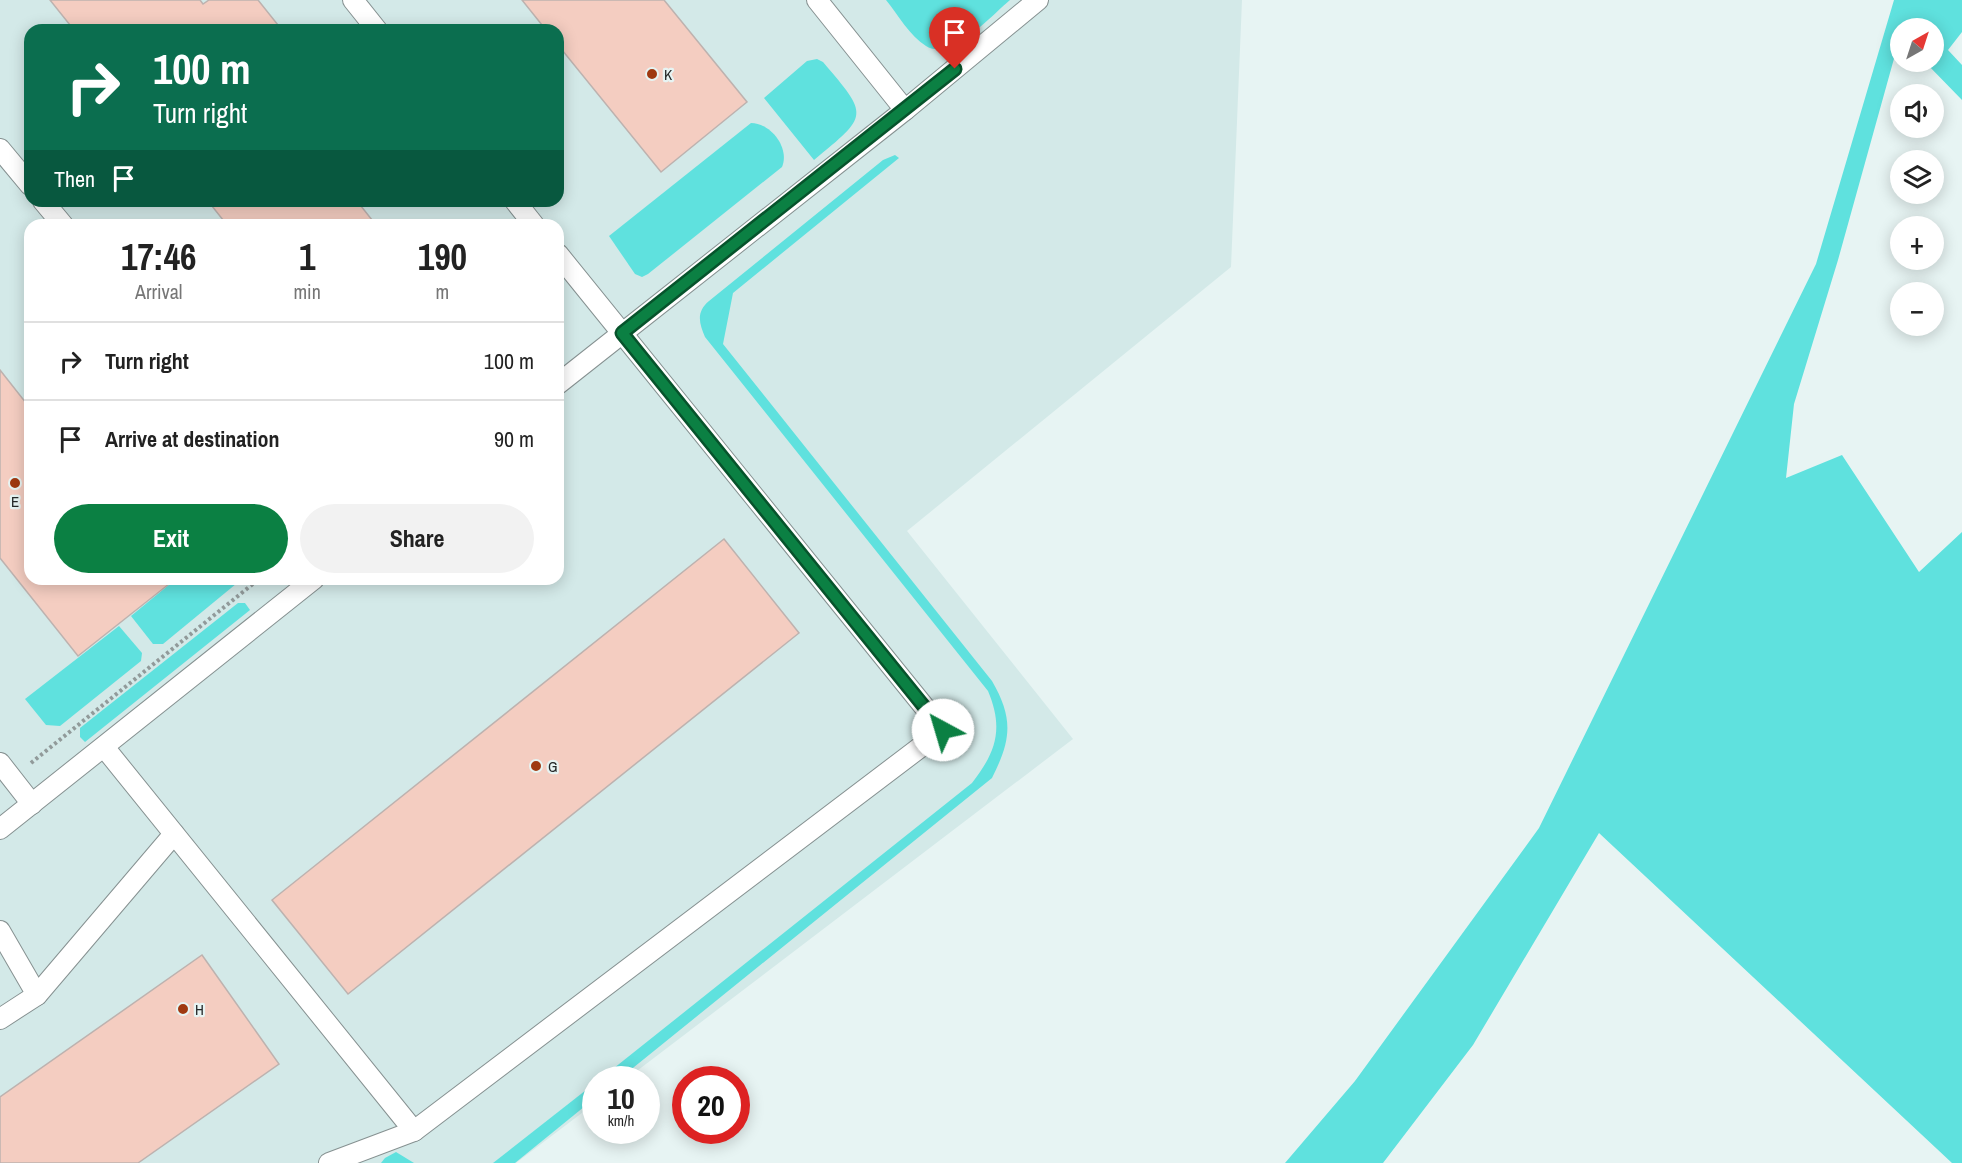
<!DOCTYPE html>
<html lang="en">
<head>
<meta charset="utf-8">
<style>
	body { margin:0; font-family:"Archivo Narrow",sans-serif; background:#f2f2f2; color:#222; height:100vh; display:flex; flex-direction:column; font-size:22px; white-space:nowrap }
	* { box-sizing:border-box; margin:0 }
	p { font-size:20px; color:#767676 }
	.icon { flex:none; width:33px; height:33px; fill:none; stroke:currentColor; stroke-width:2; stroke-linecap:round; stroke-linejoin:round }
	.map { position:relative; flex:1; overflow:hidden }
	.side { position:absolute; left:24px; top:219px; width:540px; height:366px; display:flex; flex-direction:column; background:#fff; border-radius:18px; box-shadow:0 3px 15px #0003 }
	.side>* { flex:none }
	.guide { position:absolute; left:24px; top:24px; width:540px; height:183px; border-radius:18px; box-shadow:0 3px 15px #0003; background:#0b6e4f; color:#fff; overflow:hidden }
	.needle { width:39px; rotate:39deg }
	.tools { position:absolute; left:1890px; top:18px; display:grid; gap:12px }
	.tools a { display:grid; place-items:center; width:54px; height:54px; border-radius:50%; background:#fff; box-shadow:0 3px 15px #0003; font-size:30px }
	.speed { position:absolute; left:582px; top:1066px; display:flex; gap:12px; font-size:30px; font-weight:700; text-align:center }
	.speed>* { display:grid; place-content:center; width:78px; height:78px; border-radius:50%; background:#fff; box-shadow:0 3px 15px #0003; line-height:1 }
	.speed small { font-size:15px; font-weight:400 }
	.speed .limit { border:9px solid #d22; background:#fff; color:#111 }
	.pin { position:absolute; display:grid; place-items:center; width:51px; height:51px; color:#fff; margin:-62px -26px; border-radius:50% 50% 50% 0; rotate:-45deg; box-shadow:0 0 6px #0007 }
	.pin .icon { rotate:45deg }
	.me { position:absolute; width:66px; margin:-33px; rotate:321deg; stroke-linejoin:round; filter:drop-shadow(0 0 4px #0008) }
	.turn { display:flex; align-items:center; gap:21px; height:126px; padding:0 30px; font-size:27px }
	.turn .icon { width:78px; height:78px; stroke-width:2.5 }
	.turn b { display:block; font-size:42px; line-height:51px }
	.then { display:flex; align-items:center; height:57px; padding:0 30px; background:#0003; gap:12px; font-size:22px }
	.eta { display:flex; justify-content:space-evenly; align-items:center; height:102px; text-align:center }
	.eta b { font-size:36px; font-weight:800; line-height:42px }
	.action { display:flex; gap:12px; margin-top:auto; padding:12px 30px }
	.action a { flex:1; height:69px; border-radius:36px; background:#0b8043; color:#fff; font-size:24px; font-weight:800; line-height:69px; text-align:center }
	.action a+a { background:#f2f2f2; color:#222 }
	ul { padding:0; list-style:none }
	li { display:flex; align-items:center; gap:18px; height:78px; padding:0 30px; border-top:2px solid #e0e0e0 }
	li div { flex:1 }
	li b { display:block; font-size:22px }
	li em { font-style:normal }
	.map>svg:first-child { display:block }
</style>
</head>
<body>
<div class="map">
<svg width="1962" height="1163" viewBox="0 0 1962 1163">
	<rect width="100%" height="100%" fill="#e7f4f3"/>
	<path fill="#d3e9e8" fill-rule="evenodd" d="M0,0H1242L1231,267L907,531L1073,739L625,1080H596L595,1103L516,1163H0ZM30,30H558V201H30ZM30,225H558V579H30Z"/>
	<g fill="#5fe1de">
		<path d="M886,0H1010C992,15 950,62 926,46C910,36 898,15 886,0Z"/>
		<path d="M1894,0H1962V32L1948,50L1962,65V100L1925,62H1934V28H1900V37L1838,260L1794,404L1786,478L1842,455L1919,572L1962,532V1163H1952L1599,833L1473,1045L1383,1163H1285L1355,1081L1539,828L1816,264Z"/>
		<path d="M817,59L823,62C869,116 869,115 814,160L764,98L807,61Z"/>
		<path d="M751,123C771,123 790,148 782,167L648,274L642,277L635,274L609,236Z"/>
		<path d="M895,155L899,158L733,293L723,344L992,681C1014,719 1011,740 992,778L618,1080H599L972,783C996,752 1004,729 988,691L705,337C699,323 696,312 709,301L883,160Z"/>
		<path d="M176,579H242L163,644H153L131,616Z"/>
		<path d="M238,603H245L250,610L85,742L80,737V728Z"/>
		<path d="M119,626L142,653L141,661L60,726L46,725L25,699Z"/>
		<path d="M595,1083V1098L515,1163H493Z"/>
		<path d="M396,1152L414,1163H381L385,1158Z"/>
	</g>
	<g fill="#f4cdc1" stroke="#bdb2af" stroke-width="1.5">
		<path d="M50,0H200L203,4L209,0H258L282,30H74Z"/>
		<path d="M522,0H664L747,102L661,172L558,45V30H546Z"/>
		<path d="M208,201H357L376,225H227Z"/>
		<path d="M0,370L30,408V579H165L169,584L78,656L0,558Z"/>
		<path d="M724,539L799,633L348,994L272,900Z"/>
		<path d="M202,955L279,1064L138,1163H0V1097Z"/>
	</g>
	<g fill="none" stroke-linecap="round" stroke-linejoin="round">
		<g stroke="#869191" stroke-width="22">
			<g id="lane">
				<path d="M353,0L377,30"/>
				<path d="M905,110L1038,0"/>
				<path d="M0,149L30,185"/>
				<path d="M43,201L63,225"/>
				<path d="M515,201L534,225"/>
				<path d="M558,384L905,110L817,0"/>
				<path d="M104,747L414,1131"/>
				<path d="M0,763L32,804"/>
				<path d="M0,829L314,579"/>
				<path d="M0,931L37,995"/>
				<path d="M0,1019L37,995L174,834"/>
				<path d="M329,1163L414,1131L943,730L558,254"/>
			</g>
		</g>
		<path stroke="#919a9a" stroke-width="4" stroke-dasharray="3 3" stroke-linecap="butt" d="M31,763L259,579"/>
		<use href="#lane" stroke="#fff" stroke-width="20"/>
	</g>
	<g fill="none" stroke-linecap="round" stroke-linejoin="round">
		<g stroke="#07532c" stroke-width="15">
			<path id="route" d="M943,730L622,333L955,69"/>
		</g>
		<use href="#route" stroke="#0b8043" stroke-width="10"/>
	</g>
	<g fill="#9f3910" stroke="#e7f4f3" stroke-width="2">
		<circle cx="652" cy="74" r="6"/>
		<circle cx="15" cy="483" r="6"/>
		<circle cx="536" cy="766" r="6"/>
		<circle cx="183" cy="1009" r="6"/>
	</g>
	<g text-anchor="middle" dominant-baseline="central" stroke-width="4.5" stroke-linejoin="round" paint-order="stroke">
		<g font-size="15" fill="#242828" stroke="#e7f4f3" text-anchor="start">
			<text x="664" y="74">K</text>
			<text x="15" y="501" text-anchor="middle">E</text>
			<text x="548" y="766">G</text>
			<text x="195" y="1009">H</text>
		</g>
	</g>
</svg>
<div class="tools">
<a><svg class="needle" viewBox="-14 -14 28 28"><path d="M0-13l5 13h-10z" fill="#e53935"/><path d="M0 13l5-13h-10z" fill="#767676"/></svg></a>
<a><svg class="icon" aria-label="sound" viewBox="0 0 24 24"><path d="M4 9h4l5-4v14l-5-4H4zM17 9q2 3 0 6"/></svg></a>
<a><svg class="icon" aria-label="layers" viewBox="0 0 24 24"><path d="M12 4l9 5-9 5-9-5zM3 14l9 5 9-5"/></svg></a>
<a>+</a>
<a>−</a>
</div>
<div class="speed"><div>10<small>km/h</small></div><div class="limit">20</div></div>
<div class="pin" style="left:955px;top:69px;background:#d93025"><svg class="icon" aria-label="arrive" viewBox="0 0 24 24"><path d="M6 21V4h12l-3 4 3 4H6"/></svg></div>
<svg class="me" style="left:943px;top:730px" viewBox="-20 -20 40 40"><circle r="19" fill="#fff"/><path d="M0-13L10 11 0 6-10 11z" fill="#0b8043"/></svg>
<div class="guide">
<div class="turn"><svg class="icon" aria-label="right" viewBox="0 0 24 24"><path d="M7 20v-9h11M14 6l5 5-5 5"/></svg><div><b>100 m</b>Turn right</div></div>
<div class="then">Then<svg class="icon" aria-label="arrive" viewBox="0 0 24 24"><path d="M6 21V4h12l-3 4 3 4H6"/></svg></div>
</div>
<section class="side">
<div class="eta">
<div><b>17:46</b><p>Arrival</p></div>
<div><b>1</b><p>min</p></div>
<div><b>190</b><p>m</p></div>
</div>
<ul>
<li><svg class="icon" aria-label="right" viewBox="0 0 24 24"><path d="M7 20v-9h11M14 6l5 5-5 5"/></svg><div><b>Turn right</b></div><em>100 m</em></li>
<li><svg class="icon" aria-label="arrive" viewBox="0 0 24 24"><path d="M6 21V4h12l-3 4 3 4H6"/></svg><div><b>Arrive at destination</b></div><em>90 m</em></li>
</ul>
<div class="action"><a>Exit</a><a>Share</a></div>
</section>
</div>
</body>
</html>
